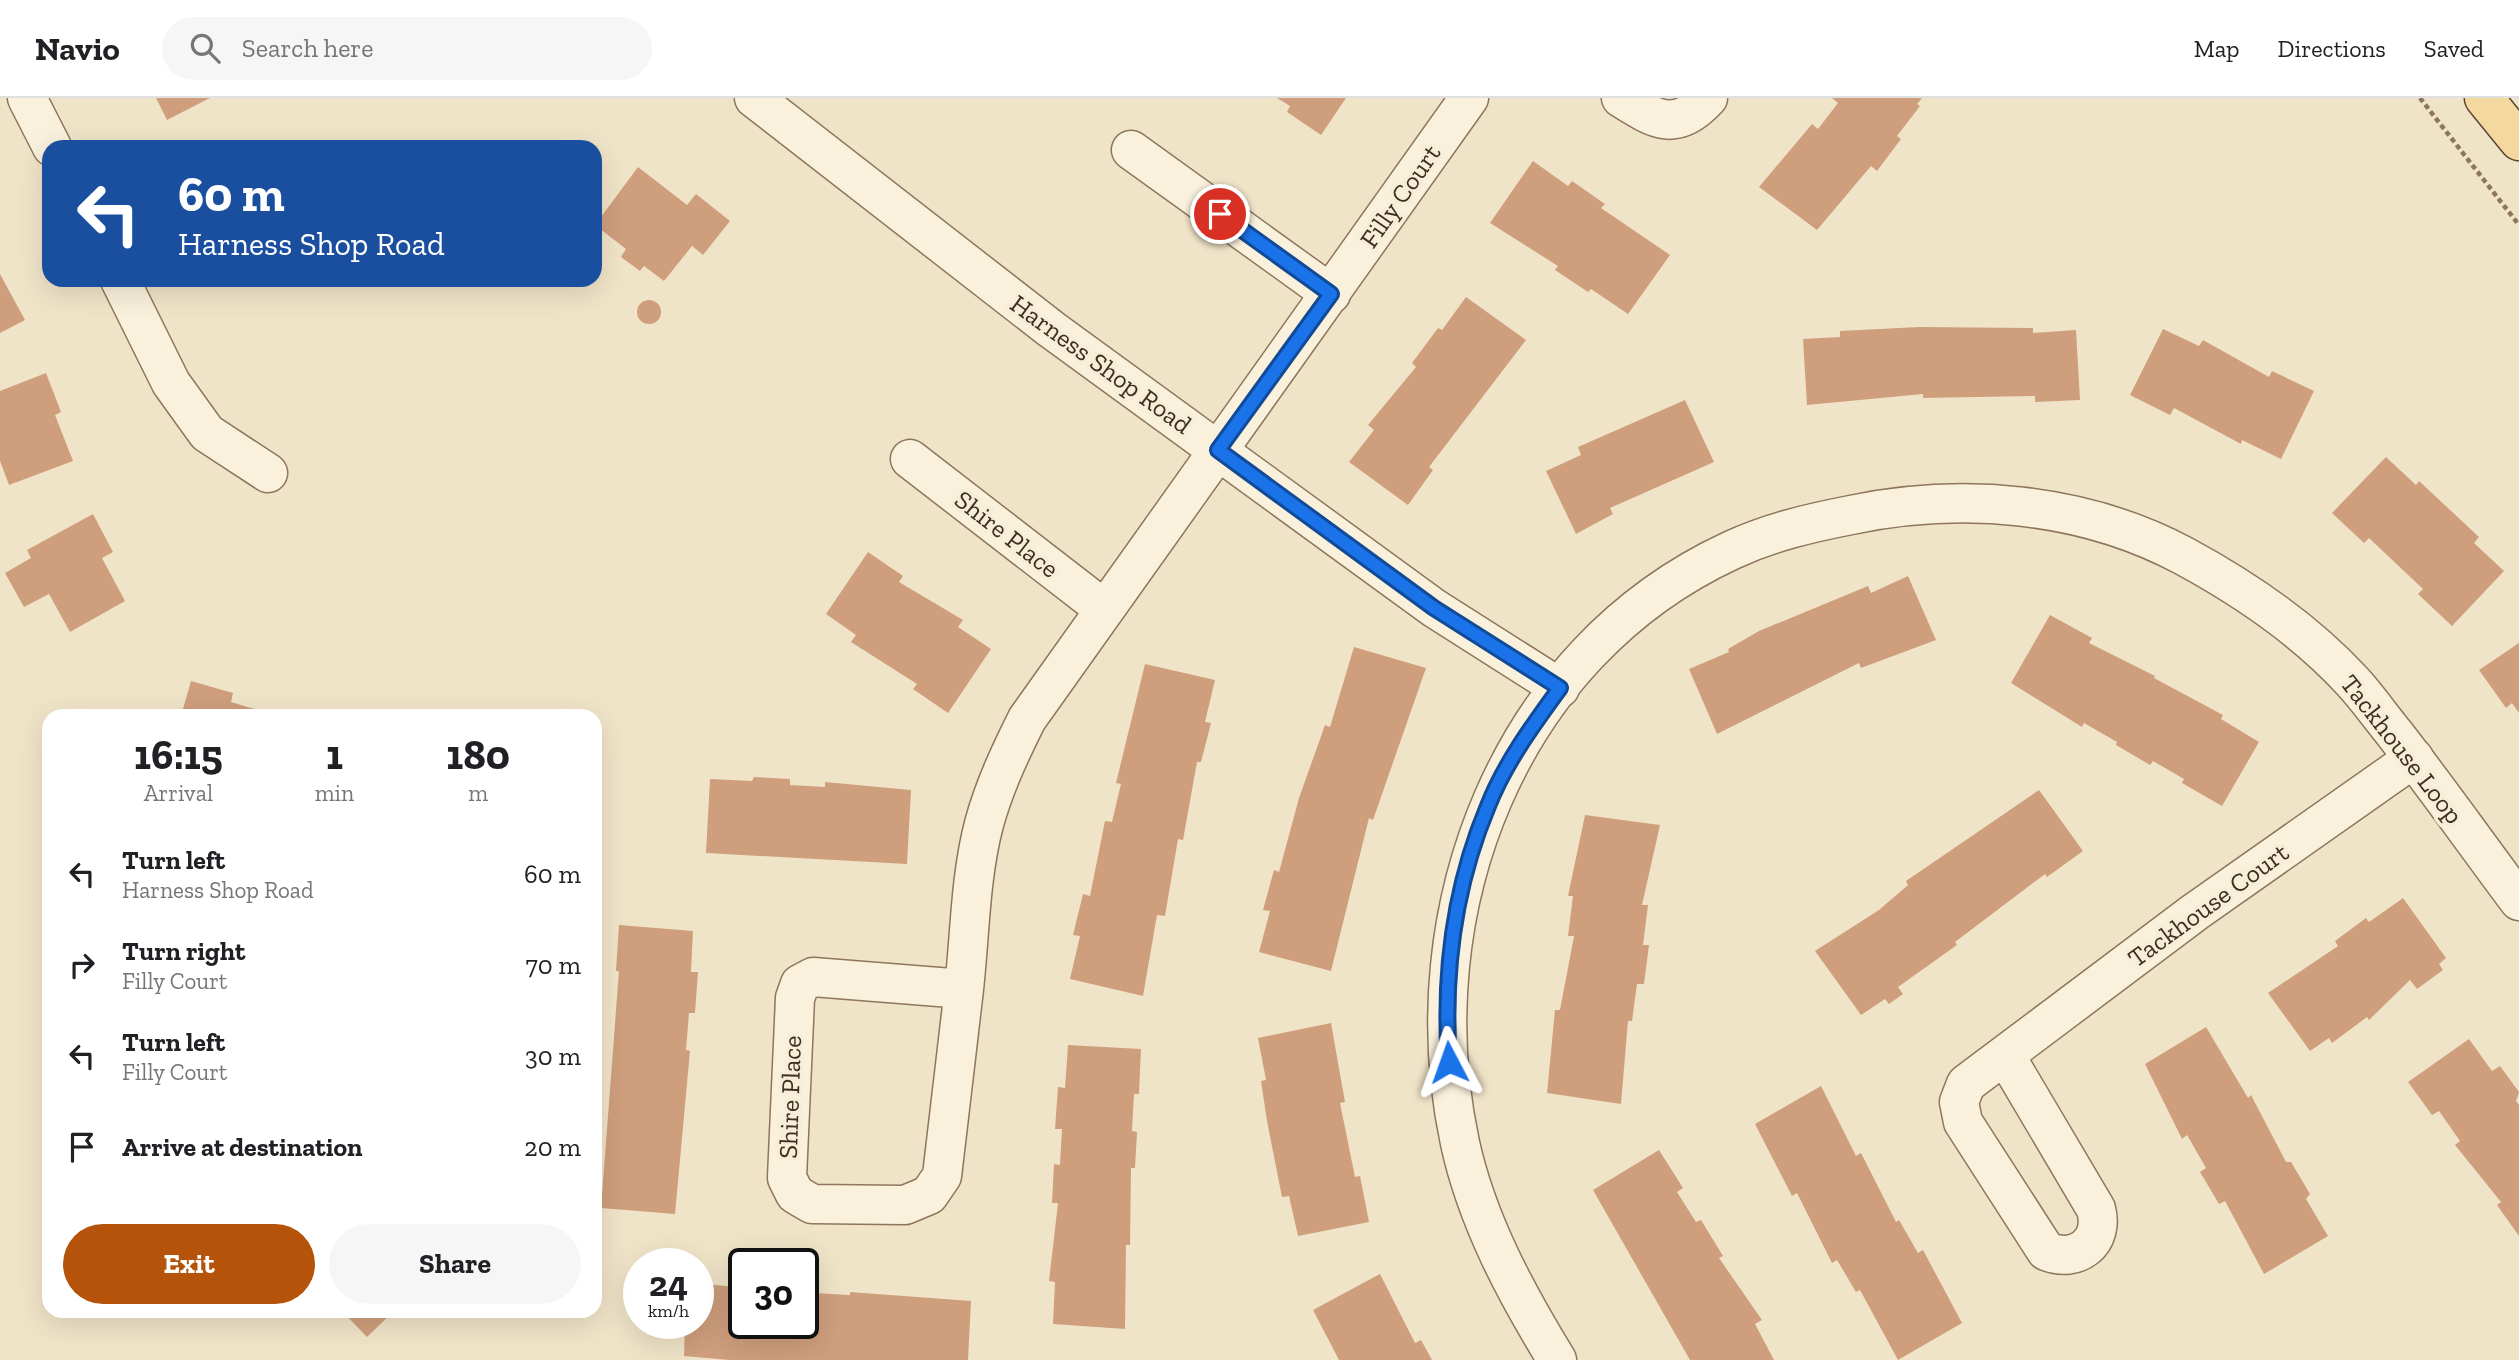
<!DOCTYPE html>
<html lang="en">
<head>
<meta charset="utf-8">
<style>
	body { margin:0; font-family:"Zilla Slab",serif; background:#f6f6f6; color:#202124; height:100vh; display:flex; flex-direction:column; font-size:26px; white-space:nowrap }
	* { box-sizing:border-box; margin:0 }
	p { font-size:23px; color:#757577 }
	.icon { flex:none; width:38px; height:38px; fill:none; stroke:currentColor; stroke-width:2; stroke-linecap:round; stroke-linejoin:round }
	.map { position:relative; flex:1; overflow:hidden }
	.side { position:absolute; left:42px; top:611px; width:560px; height:609px; display:flex; flex-direction:column; background:#fff; border-radius:21px; box-shadow:0 7px 28px #0002 }
	.side>* { flex:none }
	.top-card { position:absolute; left:42px; top:42px; width:560px; height:147px; border-radius:21px; box-shadow:0 7px 28px #0002; background:#1a4fa0; color:#fff; overflow:hidden }
	.speed { position:absolute; left:623px; top:1150px; display:flex; gap:14px; font-size:35px; font-weight:700; text-align:center }
	.speed>* { display:grid; place-content:center; width:91px; height:91px; border-radius:50%; background:#fff; box-shadow:0 7px 28px #0002; line-height:1 }
	.speed small { font-size:18px; font-weight:400 }
	.speed .limit { border:4px solid #111; border-radius:10px; background:#fff; color:#111 }
	.pin { position:absolute; display:grid; place-items:center; width:60px; height:60px; color:#fff; margin:-30px; border:4px solid #fff; border-radius:50%; box-shadow:0 2px 7px #0007 }
	.me { position:absolute; width:77px; margin:-38px; rotate:356deg; stroke-linejoin:round; filter:drop-shadow(0 0 5px #0008) }
	.turn { display:flex; align-items:center; gap:24px; height:147px; padding:0 21px; font-size:32px }
	.turn .icon { width:91px; height:91px; stroke-width:2.5 }
	.turn b { display:block; font-size:49px; line-height:60px }
	.eta { display:flex; justify-content:space-evenly; align-items:center; height:119px; text-align:center }
	.eta b { font-size:42px; font-weight:800; line-height:49px }
	.button { display:flex; gap:14px; margin-top:auto; padding:14px 21px }
	.button a { flex:1; height:80px; border-radius:42px; background:#b45309; color:#fff; font-size:28px; font-weight:800; line-height:80px; text-align:center }
	.button a+a { background:#f6f6f6; color:#202124 }
	ul { padding:0; list-style:none }
	li { display:flex; align-items:center; gap:21px; height:91px; padding:0 21px }
	li div { flex:1 }
	li b { display:block; font-size:26px }
	li em { font-style:normal }
	header { display:flex; align-items:center; gap:42px; box-sizing:border-box; height:98px; padding:0 35px; background:#fff; border-bottom:2px solid #e0e0e0 }
	header strong { font-size:33px }
	nav { display:flex; gap:38px; margin-inline-start:auto; font-size:24px }
	.search { width:490px; height:63px; background:#f6f6f6; display:flex; align-items:center; gap:18px; box-sizing:border-box; padding:0 24px; border-radius:38px; color:#757577; font-size:26px }
	.map>svg:first-child { display:block }
</style>
</head>
<body>
<header>
<strong>Navio</strong>
<div class="search"><svg class="icon" aria-label="search" viewBox="0 0 24 24"><circle cx="10" cy="10" r="6"/><path d="M15 15l6 6"/></svg>Search here</div>
<nav><a>Map</a><a>Directions</a><a>Saved</a></nav>
</header>
<div class="map">
<svg width="2519" height="1262" viewBox="0 0 2519 1262">
	<rect width="100%" height="100%" fill="#f0e4c8"/>
	<g fill="#cf9f7d">
		<path d="M156,0H210L167,22Z"/>
		<path d="M1277,0H1346L1321,37L1287,14L1290,8Z"/>
		<path d="M1832,0H1922L1917,6L1920,8L1897,38L1901,41L1877,73L1871,68L1817,132L1759,89L1812,26L1818,31L1838,5Z"/>
		<path d="M1533,63L1568,88L1572,83L1605,106L1601,110L1670,157L1628,216L1591,191L1588,194L1555,172L1558,168L1490,125Z"/>
		<path d="M638,69L687,107L696,96L730,123L703,157L692,148L664,183L644,168L640,173L621,159L626,151L595,127Z"/>
		<path d="M0,176L25,222L0,235Z"/>
		<path d="M1466,199L1526,242L1429,369L1433,372L1408,407L1349,364L1374,332L1368,327L1416,269L1412,265L1438,230L1442,232Z"/>
		<circle cx="649" cy="214" r="12"/>
		<path d="M1919,229L2033,230V235L2076,232L2080,302L2035,304V298L1923,300V296L1807,307L1803,241L1840,239V233Z"/>
		<path d="M2163,231L2199,248L2203,242L2269,279L2272,273L2314,293L2281,361L2242,342L2241,346L2174,310L2170,317L2130,297Z"/>
		<path d="M46,275L61,314L55,317L73,363L9,387L0,363V293Z"/>
		<path d="M1685,302L1714,364L1610,410L1613,416L1576,436L1546,373L1581,357L1578,349Z"/>
		<path d="M2386,359L2416,387L2419,383L2479,439L2474,445L2504,473L2452,528L2418,496L2423,491L2369,440L2364,445L2332,415Z"/>
		<path d="M93,416L113,454L102,460L125,503L70,534L49,496L24,509L5,475L31,460L27,452Z"/>
		<path d="M868,454L903,478L899,484L963,522L958,529L991,551L948,615L913,591L917,586L851,544L856,537L826,516Z"/>
		<path d="M1908,478L1936,542L1861,570L1859,565L1717,636L1689,571L1729,554L1728,551L1759,533L1868,488L1871,495Z"/>
		<path d="M2050,517L2092,540L2089,545L2155,578L2154,580L2223,617L2221,621L2259,644L2222,708L2182,685L2184,681L2153,663L2150,667L2116,647L2117,644L2084,625L2082,629L2011,585Z"/>
		<path d="M2519,545V615L2512,605L2506,610L2479,572Z"/>
		<path d="M1354,549L1426,570L1373,722L1369,720L1331,873L1259,854L1270,813L1263,812L1274,772L1279,774L1299,700L1325,627L1330,629Z"/>
		<path d="M1145,566L1215,582L1205,624L1211,625L1201,664H1197L1183,742L1178,741L1165,818L1157,817L1143,898L1070,881L1080,838L1073,837L1083,796L1090,798L1105,723L1112,724L1121,686L1116,685Z"/>
		<path d="M191,583L233,595L231,604L278,618H181Z"/>
		<path d="M754,679L790,681V687L825,689V684L911,692L907,766L706,755L710,681L752,683Z"/>
		<path d="M2039,692L2083,753L2047,779L2045,776L1955,844L1957,847L1898,889L1903,896L1889,906L1885,901L1861,917L1815,853L1879,812L1908,787L1906,783Z"/>
		<path d="M1585,717L1660,727L1642,807H1648L1643,847H1649L1644,886H1637L1632,923H1628L1621,1006L1547,995L1555,912H1560L1574,838H1568L1573,798H1568Z"/>
		<path d="M2403,800L2446,860L2439,866L2443,872L2417,891L2410,882L2369,922L2367,919L2332,945L2329,940L2310,953L2268,895L2338,848L2335,843L2366,820L2369,824Z"/>
		<path d="M619,827L693,833L691,874H698L695,915H689L686,952L690,953L675,1116L601,1110L619,873H616Z"/>
		<path d="M1331,925L1345,1004L1340,1005L1355,1079L1360,1078L1369,1124L1298,1138L1289,1098L1282,1099L1267,1023L1261,983L1266,982L1258,940Z"/>
		<path d="M2206,929L2248,1000L2251,997L2286,1064H2291L2310,1096L2306,1101L2328,1138L2264,1176L2225,1103L2219,1106L2200,1074L2206,1070L2187,1037L2182,1041L2145,966Z"/>
		<path d="M2469,941L2492,973L2500,968L2519,994L2516,1003L2519,1007V1138L2497,1107L2501,1104L2455,1047L2460,1043L2439,1013L2432,1017L2408,984Z"/>
		<path d="M1068,947L1141,951L1139,996H1134L1132,1033L1137,1034L1135,1070H1131L1130,1147H1126L1125,1231L1053,1226L1055,1184L1049,1183L1058,1105H1052L1054,1066L1060,1067L1062,1031H1055L1058,989L1065,990Z"/>
		<path d="M1821,988L1856,1058L1861,1055L1896,1124L1899,1122L1918,1155L1923,1152L1962,1225L1898,1262L1860,1192L1856,1194L1837,1162L1832,1165L1797,1095L1792,1098L1755,1026Z"/>
		<path d="M1659,1052L1683,1090L1677,1094L1696,1124L1701,1122L1723,1158L1719,1160L1762,1222L1755,1226L1774,1262H1690L1593,1092Z"/>
		<path d="M1380,1176L1415,1245L1421,1242L1432,1262H1339L1313,1212Z"/>
		<path d="M698,1185L744,1190V1225H803V1191L813,1192V1195L850,1197V1194L971,1203L968,1262H729L684,1258L685,1225H698Z"/>
		<path d="M342,1213H394L367,1239Z"/>
	</g>
	<g fill="none" stroke-linecap="round" stroke-linejoin="round">
		<g stroke="#8d765c" stroke-width="41">
			<g id="minor">
				<path d="M27,0L52,49"/>
				<path d="M754,0L1051,231L1434,510L1560,590"/>
				<path d="M1621,0C1656,22 1676,35 1708,0"/>
				<path d="M1131,52L1331,196"/>
				<path d="M120,182L171,285L207,335L268,375"/>
				<path d="M910,361L1104,511"/>
				<path d="M964,891L942,1078L929,1097L905,1107L812,1106L795,1096L787,1080L795,900L800,886L813,879L964,891C970,837 970,779 984,726C994,689 1010,655 1027,621L1469,0"/>
				<path d="M2005,957L2096,1111C2105,1144 2077,1166 2046,1153L1963,1024L1959,1004L1966,986L2195,814L2414,660"/>
				<path d="M1557,1262C1516,1195 1477,1123 1460,1045C1410,813 1508,555 1732,452C1771,434 1810,425 1851,417C1962,394 2083,404 2184,458C2245,491 2305,532 2352,583C2367,599 2380,618 2394,635C2437,690 2477,747 2519,803"/>
			</g>
		</g>
		<g stroke="#5b4430" stroke-width="41">
			<path id="major" d="M2484,0L2519,43"/>
		</g>
		<path stroke="#8d765c" stroke-width="4.5" stroke-dasharray="5 3.5" stroke-linecap="butt" d="M2420,0L2519,127"/>
		<use href="#minor" stroke="#faf1dc" stroke-width="38"/>
		<use href="#major" stroke="#f3d9a0" stroke-width="38"/>
	</g>
	<g fill="none" stroke-linecap="round" stroke-linejoin="round">
		<g stroke="#114b97" stroke-width="18">
			<path id="route" d="M1220,116L1331,196L1218,352L1434,510L1560,590C1533,627 1505,665 1488,708C1454,789 1443,877 1449,964"/>
		</g>
		<use href="#route" stroke="#1a73e8" stroke-width="12"/>
	</g>
	<g text-anchor="middle" dominant-baseline="central" stroke-width="7" stroke-linejoin="round" paint-order="stroke">
		<g font-size="26" fill="#3d2e20" stroke="#f7eed8">
			<text transform="translate(1400 98) rotate(-55)">Filly Court</text>
			<text transform="translate(1101 266) rotate(36)">Harness Shop Road</text>
			<text transform="translate(1007 436) rotate(38)">Shire Place</text>
			<text transform="translate(2402 651) rotate(52)">Tackhouse Loop</text>
			<text transform="translate(2208 807) rotate(-36)">Tackhouse Court</text>
			<text transform="translate(790 999) rotate(-88)">Shire Place</text>
		</g>
	</g>
</svg>
<div class="speed"><div>24<small>km/h</small></div><div class="limit">30</div></div>
<div class="pin" style="left:1220px;top:116px;background:#d93025"><svg class="icon" aria-label="arrive" viewBox="0 0 24 24"><path d="M6 21V4h12l-3 4 3 4H6"/></svg></div>
<svg class="me" style="left:1449px;top:964px" viewBox="-20 -20 40 40"><path d="M0-17L14 15 0 8-14 15z" fill="#1a73e8" stroke="#fff" stroke-width="4"/></svg>
<div class="top-card">
<div class="turn"><svg class="icon" aria-label="left" viewBox="0 0 24 24"><path d="M17 20v-9H6M10 6l-5 5 5 5"/></svg><div><b>60 m</b>Harness Shop Road</div></div>
</div>
<section class="side">
<div class="eta">
<div><b>16:15</b><p>Arrival</p></div>
<div><b>1</b><p>min</p></div>
<div><b>180</b><p>m</p></div>
</div>
<ul>
<li><svg class="icon" aria-label="left" viewBox="0 0 24 24"><path d="M17 20v-9H6M10 6l-5 5 5 5"/></svg><div><b>Turn left</b><p>Harness Shop Road</p></div><em>60 m</em></li>
<li><svg class="icon" aria-label="right" viewBox="0 0 24 24"><path d="M7 20v-9h11M14 6l5 5-5 5"/></svg><div><b>Turn right</b><p>Filly Court</p></div><em>70 m</em></li>
<li><svg class="icon" aria-label="left" viewBox="0 0 24 24"><path d="M17 20v-9H6M10 6l-5 5 5 5"/></svg><div><b>Turn left</b><p>Filly Court</p></div><em>30 m</em></li>
<li><svg class="icon" aria-label="arrive" viewBox="0 0 24 24"><path d="M6 21V4h12l-3 4 3 4H6"/></svg><div><b>Arrive at destination</b></div><em>20 m</em></li>
</ul>
<div class="button"><a>Exit</a><a>Share</a></div>
</section>
</div>
</body>
</html>
